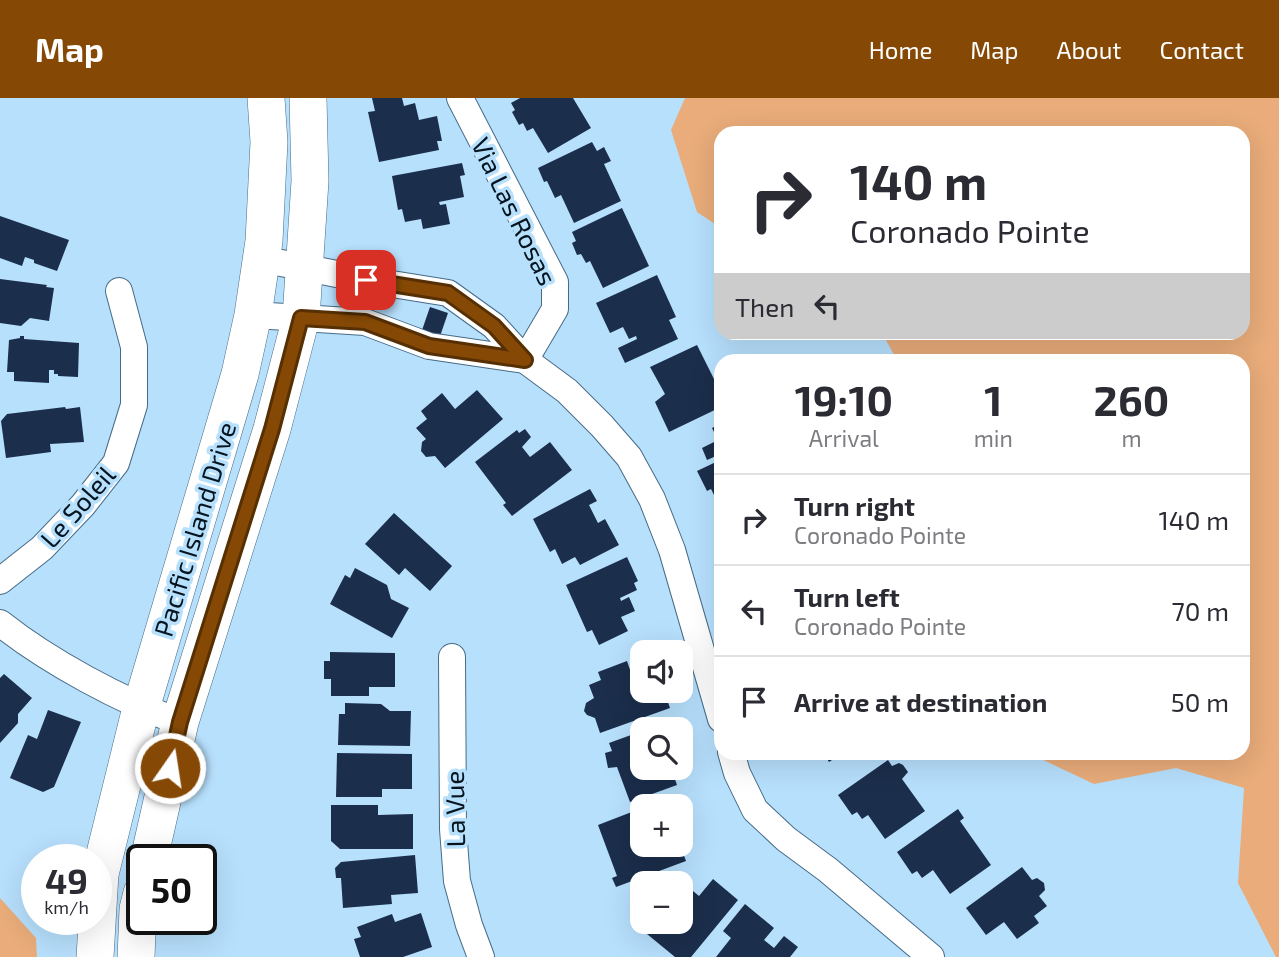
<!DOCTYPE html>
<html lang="en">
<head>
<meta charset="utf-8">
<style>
	body { margin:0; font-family:"Exo 2",sans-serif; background:#f2f2f3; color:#2b2b33; height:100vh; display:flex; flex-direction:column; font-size:26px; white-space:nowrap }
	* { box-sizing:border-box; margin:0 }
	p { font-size:23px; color:#7c7c81 }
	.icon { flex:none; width:38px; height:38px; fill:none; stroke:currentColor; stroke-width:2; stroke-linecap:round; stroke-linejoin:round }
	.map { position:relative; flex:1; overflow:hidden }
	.sheet { position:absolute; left:714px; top:256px; width:536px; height:406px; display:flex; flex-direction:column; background:#fff; border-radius:21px; box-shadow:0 7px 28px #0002 }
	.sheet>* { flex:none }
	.top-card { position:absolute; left:714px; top:28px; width:536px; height:214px; border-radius:21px; box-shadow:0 7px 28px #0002; background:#fff; color:#2b2b33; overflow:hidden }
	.controls { position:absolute; left:630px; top:542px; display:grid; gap:14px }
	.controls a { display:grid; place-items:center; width:63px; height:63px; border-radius:14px; background:#fff; box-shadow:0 7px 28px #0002; font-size:35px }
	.speed { position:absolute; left:21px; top:746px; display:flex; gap:14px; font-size:35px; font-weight:700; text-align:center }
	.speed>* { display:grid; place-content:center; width:91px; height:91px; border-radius:50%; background:#fff; box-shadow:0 7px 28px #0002; line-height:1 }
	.speed small { font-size:18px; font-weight:400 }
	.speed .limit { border:4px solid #111; border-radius:10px; background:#fff; color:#111 }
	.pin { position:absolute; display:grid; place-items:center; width:60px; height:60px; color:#fff; margin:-30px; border-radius:14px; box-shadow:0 4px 10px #0006 }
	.me { position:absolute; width:77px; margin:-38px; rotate:13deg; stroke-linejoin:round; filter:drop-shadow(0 0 5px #0008) }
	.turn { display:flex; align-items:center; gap:24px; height:147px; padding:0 21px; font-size:32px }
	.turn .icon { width:91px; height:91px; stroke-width:2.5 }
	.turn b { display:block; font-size:49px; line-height:60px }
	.then { display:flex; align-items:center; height:66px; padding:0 21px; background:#0003; gap:14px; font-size:26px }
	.eta { display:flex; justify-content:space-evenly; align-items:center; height:119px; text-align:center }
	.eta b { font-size:42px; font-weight:700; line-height:49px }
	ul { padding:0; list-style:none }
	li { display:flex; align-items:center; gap:21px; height:91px; padding:0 21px; border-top:2px solid #e1e1e2 }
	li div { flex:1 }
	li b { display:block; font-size:26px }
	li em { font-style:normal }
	header { display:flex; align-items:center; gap:42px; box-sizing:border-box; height:98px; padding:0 35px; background:#854905; color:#fff }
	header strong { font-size:33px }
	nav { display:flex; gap:38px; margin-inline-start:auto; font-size:24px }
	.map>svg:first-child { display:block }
</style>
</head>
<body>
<header>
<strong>Map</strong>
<nav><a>Home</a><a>Map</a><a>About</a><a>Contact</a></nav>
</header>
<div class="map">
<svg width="1279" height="859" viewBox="0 0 1279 859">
	<rect width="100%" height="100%" fill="#b7e0fd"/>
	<g fill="#e9ac7a">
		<path d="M685,0H1279V859H1276L1238,785L1244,690L1176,670L1094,686L1037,659L1034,655L1242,654V262H897L882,235L1242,234V35H721V130L697,114L671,32Z"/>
		<path d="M0,800L36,840L37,859H0Z"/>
	</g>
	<g fill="#1b2e4b">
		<path d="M372,0H402L404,8L415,5L419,22L437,18L442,43H437L439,52L379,64L368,14L375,13Z"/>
		<path d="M520,0H573L591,30L548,55L533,30L527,33L523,25L519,27L512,14L515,12L511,5Z"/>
		<path d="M592,44L597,53L604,49L611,63L604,66L621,103L574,125L561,97L555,100L547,83L544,84L538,70Z"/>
		<path d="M462,65L465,77L460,78L464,99L439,104L440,107L446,106L450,126L423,131L421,121L405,124L402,111L398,112L392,78Z"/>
		<path d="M622,110L649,168L603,190L590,163L586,165L581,156L577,157L572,145L576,143L572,134Z"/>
		<path d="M0,118L69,142L57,173L34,165V162L25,159L22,168L0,160Z"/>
		<path d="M657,177L676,219L669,222L678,241L625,265L618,250L637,241L636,238L629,241L623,229L610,235L596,205Z"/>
		<path d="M0,181L47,187L46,189L54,190L49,223L30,220L21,228L0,225Z"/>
		<path d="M430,209L448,215L438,244L420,238Z"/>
		<path d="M20,238H24V241L79,245L78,279L58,278V276H54V272H49V285L14,283V274H7L9,242L20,240Z"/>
		<path d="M697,247L715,283L721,282V309L669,334L655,304L665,296L650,269Z"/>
		<path d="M477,292L503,321L445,370L435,358L426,359L421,353L422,344L426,341L416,330L427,321L421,313L442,295L455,311Z"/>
		<path d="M65,309L66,311L80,309L84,344L50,346L51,354L6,360L1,323L7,316Z"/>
		<path d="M721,325V396L715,399L711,391L707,393L697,373L718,363L716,358L707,362L702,350L718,342L712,330Z"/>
		<path d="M525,331L531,339L522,349L530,359L550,344L572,372L512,418L503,407L506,405L475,364L517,332L519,335Z"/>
		<path d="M590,391L597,403L589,407L598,425L605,421L619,447L580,467L575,459L562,466L555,451L550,454L533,421Z"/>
		<path d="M394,415L452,468L430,493L405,470L399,477L365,446Z"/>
		<path d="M627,459L638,483L634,485L637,492L620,500L621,503L629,499L635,513L621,519L628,533L599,547L592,532L587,534L566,487Z"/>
		<path d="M355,470L387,487L391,501L409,510L392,540L330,506L345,477L350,480Z"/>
		<path d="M330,554L395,555V589H369V598H331V581H324V563H330Z"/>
		<path d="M627,563L635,586L642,583V593H664L670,610L600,635L595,620L587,617L584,613L586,605L594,600L589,587L601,582L598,574Z"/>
		<path d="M4,576L32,600L18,616V625L0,645V580Z"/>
		<path d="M345,605L381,606L390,613H411L410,648L338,647L339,616H345Z"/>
		<path d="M48,612L81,624L54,689L43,694L10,680L28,637L37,641Z"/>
		<path d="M666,624L669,632H645V631Z"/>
		<path d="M642,633V670H671L677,687L630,704L617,669L608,670L605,655L612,653L609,645Z"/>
		<path d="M823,654H844L829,664Z"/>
		<path d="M337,655L412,656V691H382V699H336Z"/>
		<path d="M888,662L892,668L899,665L903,667L908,674L902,681L925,713L885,741L868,717L862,721L857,714L852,717L838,697Z"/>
		<path d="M331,707H378V717L413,716V751H340L331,743Z"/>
		<path d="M642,710V747H680L686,763L616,789L612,780L617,778L598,727Z"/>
		<path d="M958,711L964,720L960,723L991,767L950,796L933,772L922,780L917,773L912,776L897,754Z"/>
		<path d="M415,757L418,795L391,797L392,806L343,810L341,780H336L335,770L341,764Z"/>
		<path d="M1022,769L1032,782L1037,780L1044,785L1045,792L1039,798L1047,808L1034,818L1039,825L1017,841L1004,824L986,837L966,810Z"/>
		<path d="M713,781L738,802L691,859H675L636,827L642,819V824H681V783L699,798Z"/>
		<path d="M745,806L774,830L764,842L774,850L784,838L798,849L790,859H716L731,840L723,833Z"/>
		<path d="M421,815L432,849L403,859H360L354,841L361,839L357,829L392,816L395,824Z"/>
	</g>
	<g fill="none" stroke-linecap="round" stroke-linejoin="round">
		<g stroke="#466b85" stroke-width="28">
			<g id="street">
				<path d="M460,0L555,184V211L525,262"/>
				<path d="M261,161L367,182L448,195L494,228L525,262L567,293L602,328L629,359L652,401L672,452L721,621"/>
				<path d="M253,217L365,224L429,248L525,262"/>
				<path d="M0,483L42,450L83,407L116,365L134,307V249L119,193"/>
				<path d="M0,525C49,564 122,603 180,624"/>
				<path d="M452,559L453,731L457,783L469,827L481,859"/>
				<path d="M731,654L737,675L755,712L786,741L828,772L931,859"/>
			</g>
		</g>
		<g stroke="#466b85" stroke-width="38">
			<g id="secondary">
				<path d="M149,761L180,624L272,331L301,220L310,83L308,0"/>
				<path d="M95,859L100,776L141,610L240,276L253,217L264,143L269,44L266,0"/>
				<path d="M136,859L138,811L142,795"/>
			</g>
		</g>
		<use href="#street" stroke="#fff" stroke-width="26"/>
		<use href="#secondary" stroke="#fff" stroke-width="37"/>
	</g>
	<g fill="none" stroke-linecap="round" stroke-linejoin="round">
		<g stroke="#562f03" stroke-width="18">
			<path id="route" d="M170,670L180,624L272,331L301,220L365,224L429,248L525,262L494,228L448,195L366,182"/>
		</g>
		<use href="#route" stroke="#854905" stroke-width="12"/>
	</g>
	<g text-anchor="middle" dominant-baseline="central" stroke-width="7" stroke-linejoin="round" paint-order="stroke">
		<g font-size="26" fill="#05141e" stroke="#b7e0fd">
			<text transform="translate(515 113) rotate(64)">Via Las Rosas</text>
			<text transform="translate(77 408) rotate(-49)">Le Soleil</text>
			<text transform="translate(194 431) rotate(-73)">Pacific Island Drive</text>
			<text transform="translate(454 711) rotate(-91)">La Vue</text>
		</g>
	</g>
</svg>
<div class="controls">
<a><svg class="icon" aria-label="sound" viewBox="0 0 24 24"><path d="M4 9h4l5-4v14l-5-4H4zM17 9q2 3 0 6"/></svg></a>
<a><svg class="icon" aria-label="search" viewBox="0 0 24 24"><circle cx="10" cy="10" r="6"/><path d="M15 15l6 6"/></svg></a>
<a>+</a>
<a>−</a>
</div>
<div class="speed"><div>49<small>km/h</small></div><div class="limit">50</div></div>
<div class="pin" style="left:366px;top:182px;background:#d93025"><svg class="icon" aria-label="arrive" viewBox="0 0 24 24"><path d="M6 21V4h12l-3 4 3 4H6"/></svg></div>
<svg class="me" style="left:170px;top:670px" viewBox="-20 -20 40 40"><circle r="17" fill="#854905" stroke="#fff" stroke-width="3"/><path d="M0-11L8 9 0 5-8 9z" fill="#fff"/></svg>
<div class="top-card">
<div class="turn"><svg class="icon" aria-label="right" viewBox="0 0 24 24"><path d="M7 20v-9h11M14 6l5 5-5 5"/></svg><div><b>140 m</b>Coronado Pointe</div></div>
<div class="then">Then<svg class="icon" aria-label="left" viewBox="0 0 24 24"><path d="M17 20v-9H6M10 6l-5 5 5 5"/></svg></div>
</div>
<section class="sheet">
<div class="eta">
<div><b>19:10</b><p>Arrival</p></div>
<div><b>1</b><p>min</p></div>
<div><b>260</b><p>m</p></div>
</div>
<ul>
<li><svg class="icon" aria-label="right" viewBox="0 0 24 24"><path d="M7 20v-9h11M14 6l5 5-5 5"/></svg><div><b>Turn right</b><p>Coronado Pointe</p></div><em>140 m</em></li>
<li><svg class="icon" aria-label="left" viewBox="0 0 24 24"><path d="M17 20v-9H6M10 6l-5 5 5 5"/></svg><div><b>Turn left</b><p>Coronado Pointe</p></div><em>70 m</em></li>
<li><svg class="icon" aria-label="arrive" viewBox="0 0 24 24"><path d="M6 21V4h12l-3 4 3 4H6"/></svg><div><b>Arrive at destination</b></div><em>50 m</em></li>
</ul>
</section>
</div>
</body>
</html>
